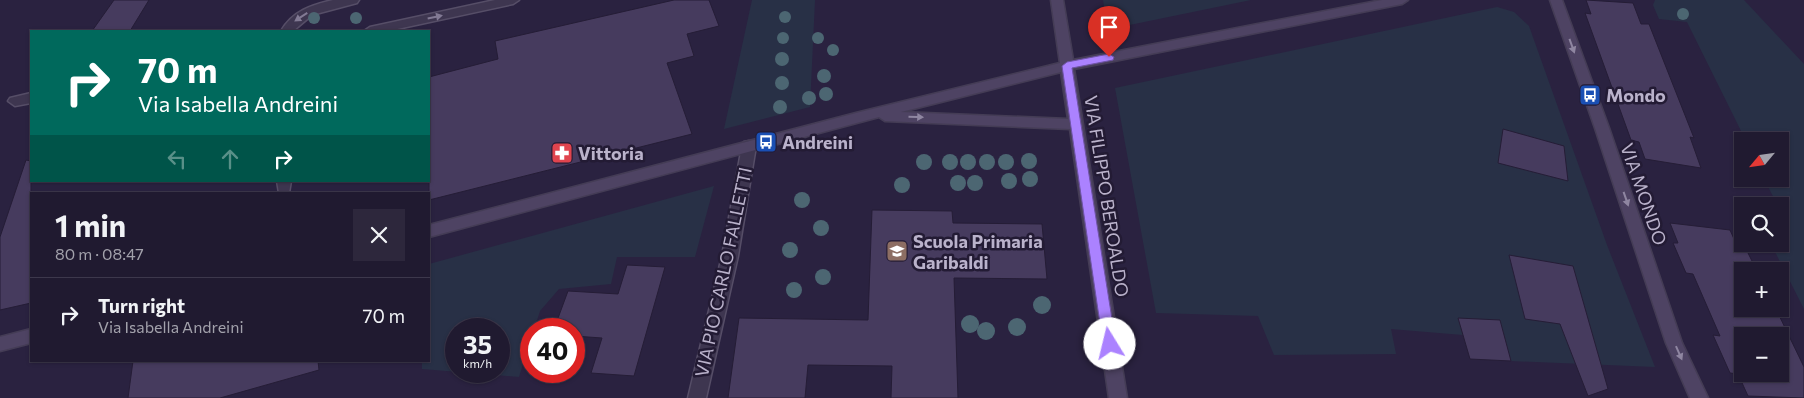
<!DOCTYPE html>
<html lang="en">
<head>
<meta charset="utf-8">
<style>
	body { margin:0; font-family:Commissioner,sans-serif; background:#2d273c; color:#f1f3f6; height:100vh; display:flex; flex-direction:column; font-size:19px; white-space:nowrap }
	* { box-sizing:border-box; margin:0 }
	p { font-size:16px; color:#a2a1ab }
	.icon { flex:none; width:28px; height:28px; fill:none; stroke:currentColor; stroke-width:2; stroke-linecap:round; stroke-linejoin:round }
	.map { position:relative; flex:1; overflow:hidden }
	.panel { position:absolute; left:30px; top:192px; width:400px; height:170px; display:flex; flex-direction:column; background:#201a30; border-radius:0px; box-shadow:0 1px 4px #0004,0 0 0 1px #3d384c }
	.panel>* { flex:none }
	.banner { position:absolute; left:30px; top:30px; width:400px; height:152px; border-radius:0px; box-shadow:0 1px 4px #0004,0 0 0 1px #3d384c; background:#00695c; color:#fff; overflow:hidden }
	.needle { width:32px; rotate:241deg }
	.buttons { position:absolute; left:1734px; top:132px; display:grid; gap:10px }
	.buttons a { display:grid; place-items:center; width:55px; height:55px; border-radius:0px; background:#201a30; box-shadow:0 1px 4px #0004,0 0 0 1px #3d384c; font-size:25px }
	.speed { position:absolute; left:445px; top:318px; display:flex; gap:10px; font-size:25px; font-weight:700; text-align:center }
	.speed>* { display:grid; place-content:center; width:65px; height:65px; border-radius:50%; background:#201a30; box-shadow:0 1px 4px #0004,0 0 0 1px #3d384c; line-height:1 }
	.speed small { font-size:12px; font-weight:400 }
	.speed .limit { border:8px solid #d22; background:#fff; color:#111 }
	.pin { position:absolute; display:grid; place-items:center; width:42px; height:42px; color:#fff; margin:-51px -21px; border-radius:50% 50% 50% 0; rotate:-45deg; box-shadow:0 0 5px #0007 }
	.pin .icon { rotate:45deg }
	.me { position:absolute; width:55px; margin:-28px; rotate:351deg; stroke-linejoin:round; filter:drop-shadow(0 0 4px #0008) }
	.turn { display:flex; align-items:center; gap:18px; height:105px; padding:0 25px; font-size:22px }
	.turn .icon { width:65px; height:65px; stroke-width:2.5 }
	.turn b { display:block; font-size:35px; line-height:42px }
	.lanes { display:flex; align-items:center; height:48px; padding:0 25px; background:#0003; justify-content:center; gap:25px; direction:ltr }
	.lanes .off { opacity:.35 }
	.round { display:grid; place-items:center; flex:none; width:52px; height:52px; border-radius:0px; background:#2d273c }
	.summary { display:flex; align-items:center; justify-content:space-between; height:85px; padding:0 25px }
	h1 { font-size:30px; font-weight:700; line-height:38px }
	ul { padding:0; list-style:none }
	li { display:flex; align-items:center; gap:15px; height:75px; padding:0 25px; border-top:1px solid #3d384c }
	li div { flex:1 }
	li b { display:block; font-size:19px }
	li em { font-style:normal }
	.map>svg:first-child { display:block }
</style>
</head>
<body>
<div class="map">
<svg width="1804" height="398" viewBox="0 0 1804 398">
	<rect width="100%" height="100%" fill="#2a2240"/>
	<g fill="#283046" fill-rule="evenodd">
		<path d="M752,0H815L810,107L724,129Z"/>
		<path d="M1103,0H1251L1115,28L1107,24Z"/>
		<path d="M1655,0H1744L1804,64V309L1771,244H1780V231L1790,230L1780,206H1778L1764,179H1780V141H1746L1687,22L1659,19L1653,5Z"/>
		<path d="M1497,7L1514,12L1529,26L1607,245L1655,367L1511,361L1499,320L1458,318L1463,335L1391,329L1396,354L1274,355L1258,316L1156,313L1115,88Z"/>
		<path d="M714,186L695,257H617L611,284L559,289L540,311L534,329H531V338L519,377L422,369V361H429V264ZM456,329H499V371H456Z"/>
	</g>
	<g fill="#463b5e" stroke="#251d36" fill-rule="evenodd">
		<path d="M114,0H149L130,31H92Z"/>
		<path d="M674,0H709L719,26L687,34L694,56L667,63L692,134L429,200V77L498,59L495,41Z"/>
		<path d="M1586,0L1633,3L1641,24H1649L1694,138L1690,137L1701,168L1645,159L1639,142L1631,140L1585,13L1591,14Z"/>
		<path d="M1503,129L1564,146L1568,181L1498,163Z"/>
		<path d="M26,160L31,161V303L0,310V237Z"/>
		<path d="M872,210L952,211L953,223L1042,224L1047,279L954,278L958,398H891L892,366L808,365L805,398H728L739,318L868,320Z"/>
		<path d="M1670,223L1730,230L1738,248L1746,249L1757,271H1742V309H1776L1804,367V398L1748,396L1738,374L1730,373L1713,335L1720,336L1693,274L1686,273L1673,243H1678ZM1742,336H1780V374H1742Z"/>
		<path d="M1509,255L1573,266L1608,389L1588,396L1560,324L1525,319Z"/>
		<path d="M627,265L665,267L634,376L591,373L602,338L574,336V329H554L568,291L618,294Z"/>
		<path d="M1458,318L1500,320L1511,361L1470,359Z"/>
		<path d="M133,361H318L319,370L220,398H128Z"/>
	</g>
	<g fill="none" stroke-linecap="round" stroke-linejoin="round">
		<g stroke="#564e67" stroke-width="3">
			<g id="street">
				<path d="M333,0H359L357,3L312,15L293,31H281C293,11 311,5 333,0Z"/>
				<path d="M495,0H519L513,4L388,31H364L370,27Z"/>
				<path d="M31,93V103L15,106L8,101L10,98Z"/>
				<path d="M749,141L754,142L756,146L738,256L706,398H688L722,256L742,146L744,142Z"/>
				<path d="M277,181H291L289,193H279Z"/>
			</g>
		</g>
		<g stroke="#443c55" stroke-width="3">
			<g id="secondary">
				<path d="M1051,0H1063L1073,60L1382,0H1408L1402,4L1074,69L1127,398H1109L1070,129L885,121L879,117L429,237V225L856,113L1060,63ZM1061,72L1068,119L901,112Z"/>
				<path d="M1550,0H1562L1609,128L1682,343L1708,398H1690L1666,343L1595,128Z"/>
				<path d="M31,329V343L0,351V337Z"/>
			</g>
		</g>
		<use href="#street" fill="#3e3650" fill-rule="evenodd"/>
		<use href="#secondary" fill="#4e4363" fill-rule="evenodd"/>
	</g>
	<g fill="#4c6672">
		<circle cx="1683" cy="14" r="6"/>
		<circle cx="785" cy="17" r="6"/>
		<circle cx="314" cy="18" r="6"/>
		<circle cx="356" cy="18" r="6"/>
		<circle cx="783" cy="38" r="6"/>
		<circle cx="818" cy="38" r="6"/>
		<circle cx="833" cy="50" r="6"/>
		<circle cx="782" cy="59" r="7"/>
		<circle cx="824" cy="76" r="7"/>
		<circle cx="782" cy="83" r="7"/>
		<circle cx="826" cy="94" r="7"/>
		<circle cx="809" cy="98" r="7"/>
		<circle cx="780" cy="107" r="7"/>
		<circle cx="1029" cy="161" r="8"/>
		<circle cx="924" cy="162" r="8"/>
		<circle cx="950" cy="162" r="8"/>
		<circle cx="968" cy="162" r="8"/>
		<circle cx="987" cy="162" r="8"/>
		<circle cx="1006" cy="162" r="8"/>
		<circle cx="1030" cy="179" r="8"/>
		<circle cx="1009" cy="181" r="8"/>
		<circle cx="958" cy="183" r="8"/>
		<circle cx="975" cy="183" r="8"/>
		<circle cx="902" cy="185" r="8"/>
		<circle cx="802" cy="200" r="8"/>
		<circle cx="821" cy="228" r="8"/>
		<circle cx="790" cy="250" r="8"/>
		<circle cx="823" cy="277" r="8"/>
		<circle cx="794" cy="290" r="8"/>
		<circle cx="1042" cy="305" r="9"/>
		<circle cx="970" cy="324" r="9"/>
		<circle cx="1017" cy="327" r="9"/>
		<circle cx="986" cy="331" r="9"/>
	</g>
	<defs><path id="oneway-solid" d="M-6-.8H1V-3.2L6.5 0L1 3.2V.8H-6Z" transform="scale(1.25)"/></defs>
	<g fill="#827a94">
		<use href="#oneway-solid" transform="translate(301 17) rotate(147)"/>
		<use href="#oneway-solid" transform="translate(435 17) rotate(-12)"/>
	</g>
	<g fill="#8f86a1">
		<use href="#oneway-solid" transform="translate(1572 46) rotate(70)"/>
		<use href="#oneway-solid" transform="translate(916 117) rotate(2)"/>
		<use href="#oneway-solid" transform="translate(1626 199) rotate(71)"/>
		<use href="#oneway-solid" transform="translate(1679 353) rotate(66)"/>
	</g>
	<path fill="#ab82ff" stroke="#6f54a6" d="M1109,54L1114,57L1113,60L1072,68L1116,344L1110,349L1103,344L1062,66L1067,62Z"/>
	<defs>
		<g id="bus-square" transform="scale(1.125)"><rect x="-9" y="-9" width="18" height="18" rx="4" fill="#1a4fb4" stroke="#231b34"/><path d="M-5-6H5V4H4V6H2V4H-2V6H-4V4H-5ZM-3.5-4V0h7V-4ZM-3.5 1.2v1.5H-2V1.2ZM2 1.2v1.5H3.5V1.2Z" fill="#fff"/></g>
		<g id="pharmacy-square" transform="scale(1.125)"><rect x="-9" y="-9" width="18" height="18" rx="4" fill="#e0444e" stroke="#231b34"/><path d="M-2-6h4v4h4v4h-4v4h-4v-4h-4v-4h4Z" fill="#fff"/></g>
		<g id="school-square" transform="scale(1.125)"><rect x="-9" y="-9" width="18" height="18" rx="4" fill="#8d6e63" stroke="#231b34"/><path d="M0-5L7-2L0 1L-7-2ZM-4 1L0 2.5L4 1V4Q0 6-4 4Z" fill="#fff"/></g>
	</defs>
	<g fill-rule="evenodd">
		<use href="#bus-square" x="1590" y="95"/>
		<use href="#bus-square" x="766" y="142"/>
		<use href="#pharmacy-square" x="562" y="153"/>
		<use href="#school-square" x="897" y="251"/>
	</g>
	<g text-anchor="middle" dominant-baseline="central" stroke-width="5" stroke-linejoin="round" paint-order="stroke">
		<g font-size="18" font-weight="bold" fill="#bab2cb" stroke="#231b34" text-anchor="start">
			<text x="1606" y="95">Mondo</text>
			<text x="782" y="142">Andreini</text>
			<text x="578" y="153">Vittoria</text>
			<text x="913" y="241">Scuola Primaria<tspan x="913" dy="21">Garibaldi</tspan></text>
		</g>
		<g font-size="18" fill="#bab2cb" stroke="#231b34">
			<text transform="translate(1644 194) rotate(71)">VIA MONDO</text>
			<text transform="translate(1107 196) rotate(81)">VIA FILIPPO BEROALDO</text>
			<text transform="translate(723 272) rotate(-78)">VIA PIO CARLO FALLETTI</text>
		</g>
	</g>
</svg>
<div class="buttons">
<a><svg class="needle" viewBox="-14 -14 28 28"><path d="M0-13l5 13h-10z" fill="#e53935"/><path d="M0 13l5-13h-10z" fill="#a2a1ab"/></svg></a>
<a><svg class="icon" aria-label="search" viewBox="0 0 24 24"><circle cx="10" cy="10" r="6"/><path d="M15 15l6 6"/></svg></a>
<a>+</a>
<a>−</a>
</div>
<div class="speed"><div>35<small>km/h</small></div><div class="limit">40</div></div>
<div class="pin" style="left:1109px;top:57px;background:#d93025"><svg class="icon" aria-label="arrive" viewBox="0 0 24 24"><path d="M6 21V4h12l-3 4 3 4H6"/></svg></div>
<svg class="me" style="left:1110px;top:344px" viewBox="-20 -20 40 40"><circle r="19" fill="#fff"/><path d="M0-13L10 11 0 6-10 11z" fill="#ab82ff"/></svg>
<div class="banner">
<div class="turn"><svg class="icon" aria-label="right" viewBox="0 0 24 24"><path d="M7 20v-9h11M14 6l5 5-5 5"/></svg><div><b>70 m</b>Via Isabella Andreini</div></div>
<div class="lanes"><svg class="icon off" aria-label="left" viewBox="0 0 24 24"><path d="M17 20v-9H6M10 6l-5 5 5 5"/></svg><svg class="icon off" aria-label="ahead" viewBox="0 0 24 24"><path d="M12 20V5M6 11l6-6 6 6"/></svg><svg class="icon" aria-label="right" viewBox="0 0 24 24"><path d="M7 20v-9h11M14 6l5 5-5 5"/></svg></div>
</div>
<section class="panel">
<div class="summary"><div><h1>1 min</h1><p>80 m · 08:47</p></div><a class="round"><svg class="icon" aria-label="close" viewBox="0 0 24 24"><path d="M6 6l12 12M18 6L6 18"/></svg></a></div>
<ul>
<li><svg class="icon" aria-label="right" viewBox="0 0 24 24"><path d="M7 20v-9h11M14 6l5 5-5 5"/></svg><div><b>Turn right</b><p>Via Isabella Andreini</p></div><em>70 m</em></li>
</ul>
</section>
</div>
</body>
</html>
